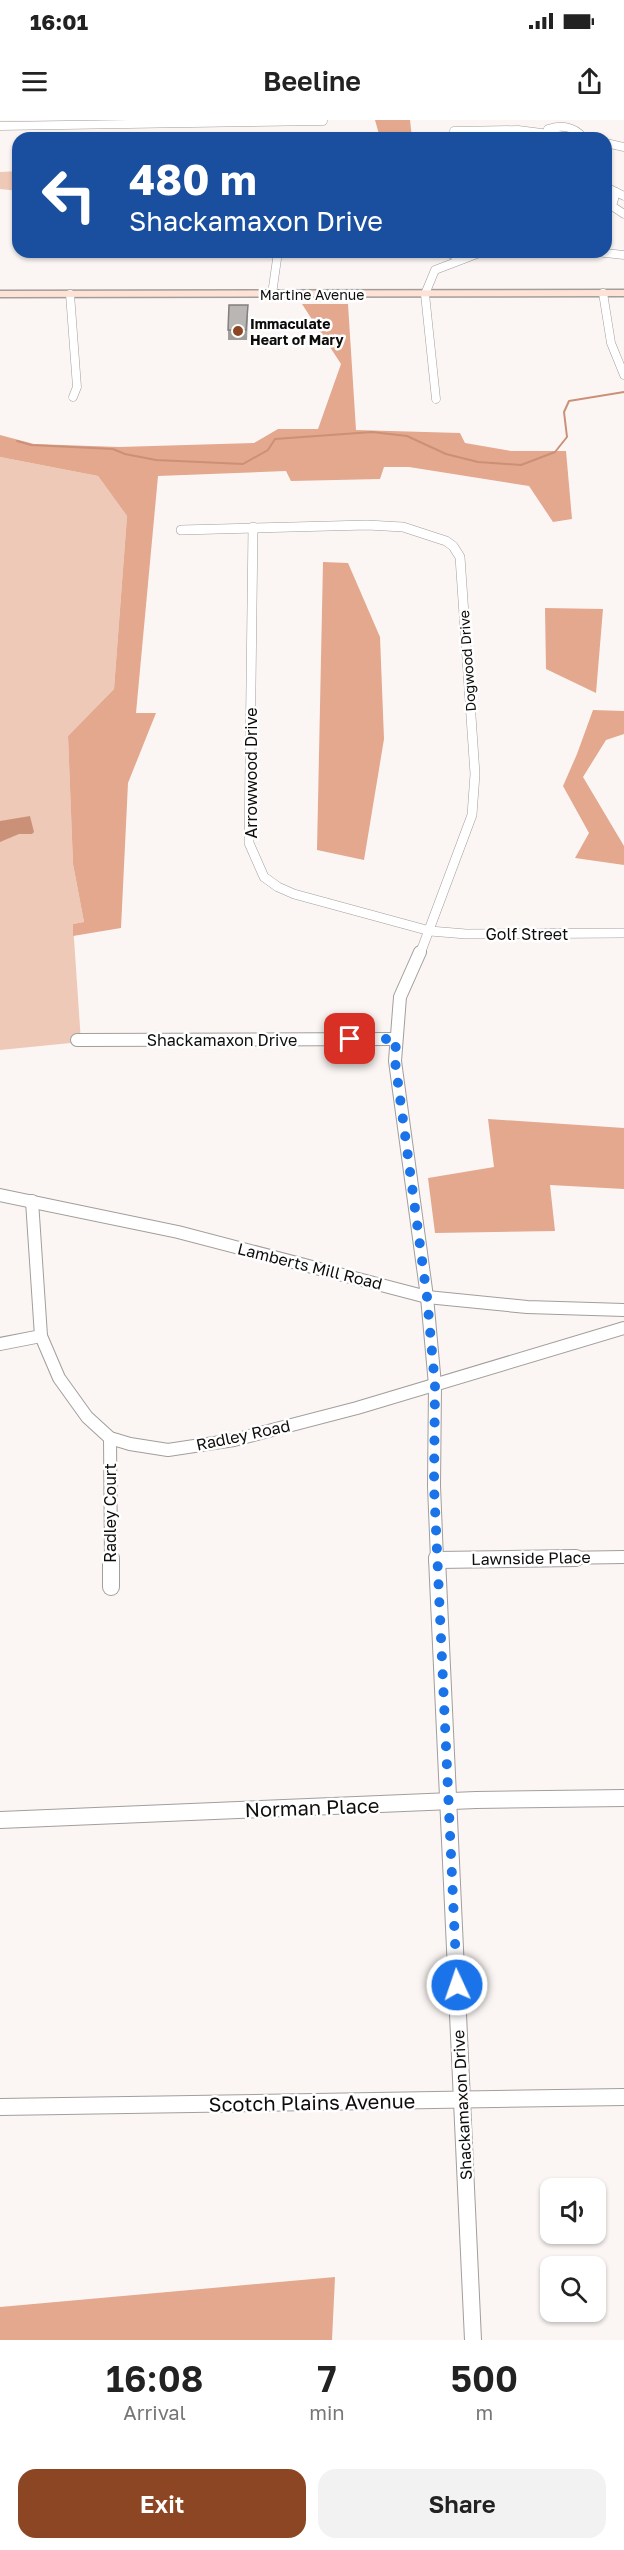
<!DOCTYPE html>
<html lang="en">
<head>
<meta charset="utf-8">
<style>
	body { margin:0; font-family:"Golos Text",sans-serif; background:#f2f2f2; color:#222; height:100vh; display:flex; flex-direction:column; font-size:22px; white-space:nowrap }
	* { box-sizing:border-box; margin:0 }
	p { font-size:20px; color:#767676 }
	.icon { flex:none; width:33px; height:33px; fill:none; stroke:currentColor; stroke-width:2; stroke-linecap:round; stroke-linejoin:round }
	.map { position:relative; height:2220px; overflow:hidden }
	.side { display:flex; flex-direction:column; background:#fff; flex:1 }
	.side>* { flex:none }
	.top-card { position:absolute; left:12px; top:12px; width:600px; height:126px; border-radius:18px; box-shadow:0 2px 4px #0004; background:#1a4fa0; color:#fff; overflow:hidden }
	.buttons { position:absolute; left:540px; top:2058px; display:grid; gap:12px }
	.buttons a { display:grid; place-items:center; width:66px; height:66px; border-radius:12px; background:#fff; box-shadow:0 2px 4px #0004; font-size:30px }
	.pin { position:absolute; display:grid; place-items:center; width:51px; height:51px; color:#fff; margin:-26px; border-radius:12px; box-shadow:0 3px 9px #0006 }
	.me { position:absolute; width:66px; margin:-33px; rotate:357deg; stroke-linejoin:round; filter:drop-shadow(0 0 4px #0008) }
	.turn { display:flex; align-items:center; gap:21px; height:126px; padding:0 18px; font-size:27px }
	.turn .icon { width:78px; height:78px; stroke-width:2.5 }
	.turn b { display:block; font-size:42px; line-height:51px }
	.eta { display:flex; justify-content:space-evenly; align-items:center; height:102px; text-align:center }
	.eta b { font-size:36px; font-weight:600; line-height:42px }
	.action { display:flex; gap:12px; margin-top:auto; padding:12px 18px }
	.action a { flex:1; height:69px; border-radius:18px; background:#8d4623; color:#fff; font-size:24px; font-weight:600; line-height:69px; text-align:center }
	.action a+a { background:#f2f2f2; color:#222 }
	.status { display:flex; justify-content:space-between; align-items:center; height:42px; padding:0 30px; background:#fff; direction:ltr }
	.status svg { height:16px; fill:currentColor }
	header { display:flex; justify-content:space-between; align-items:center; height:78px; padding:0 18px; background:#fff; font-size:27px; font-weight:600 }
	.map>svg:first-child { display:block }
</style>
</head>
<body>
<div class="status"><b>16:01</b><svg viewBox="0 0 49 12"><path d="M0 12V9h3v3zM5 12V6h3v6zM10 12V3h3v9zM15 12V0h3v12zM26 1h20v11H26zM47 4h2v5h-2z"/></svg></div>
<header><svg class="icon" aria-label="menu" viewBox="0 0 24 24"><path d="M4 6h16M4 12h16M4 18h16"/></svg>Beeline<svg class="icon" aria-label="share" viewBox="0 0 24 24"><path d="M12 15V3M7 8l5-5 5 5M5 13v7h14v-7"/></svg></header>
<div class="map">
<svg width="624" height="2220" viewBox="0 0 624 2220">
	<rect width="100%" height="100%" fill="#fbf6f4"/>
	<g fill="#efc9b8">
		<path d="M18,51V71L0,69V52Z"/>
		<path d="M0,337L98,356L127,396L114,569L68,616L73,744L84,802L73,804L81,922L0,930Z"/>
	</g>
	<g fill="#e3a88e">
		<path d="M375,0H410L412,18H380Z"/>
		<path d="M302,184H348L356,310L460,313L465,323L511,331H566L572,399L553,402L529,366L409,347H384L380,359L291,361L286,351L158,356L136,593H156L128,663L121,808L73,816V804L84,802L73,744L68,616L114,569L127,396L98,356L0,337V315L34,324L119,327L254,323L278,309H318L341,244Z"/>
		<path d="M323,442L348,443L380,517L384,619L364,740L317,730Z"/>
		<path d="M545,488L603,489L596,573L546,549Z"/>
		<path d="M593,590L624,591V614L606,620L583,657L624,726V745L575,738L589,713L563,666L577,634Z"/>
		<path d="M488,999L624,1008V1069L550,1065L555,1111L435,1113L428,1058L494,1047Z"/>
		<path d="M335,2157L332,2220H0V2187Z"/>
	</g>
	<path fill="#ca9178" d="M30,696L34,712L32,714H19L0,722V701Z"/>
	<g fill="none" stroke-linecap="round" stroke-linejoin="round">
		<path stroke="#ca9178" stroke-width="2" d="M17,321L31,325L113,329L125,334L156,340L243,344L268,330L275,319L372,312L407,316L446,334L478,342L521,345L555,332L567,317L564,292L569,281L624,272"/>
		<g stroke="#a29e9c" stroke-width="9">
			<g id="minor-far3">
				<path d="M0,6L323,1"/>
				<path d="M548,9C562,5 573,6 583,17"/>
				<path d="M454,11L518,10L581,18"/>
				<path d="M606,23L624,27"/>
				<path d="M606,67L624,76"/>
				<path d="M616,72L612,86L624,94"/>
				<path d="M446,132L463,139"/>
				<path d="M596,132L624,135"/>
				<path d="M603,173L611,223L624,255"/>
				<path d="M70,174L77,267L73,277"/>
				<path d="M272,174L278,132"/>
				<path d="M436,279L425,174L435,150L482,132"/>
			</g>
		</g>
		<g stroke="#a29e9c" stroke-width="10">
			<g id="minor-far2">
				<path d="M253,407L249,723L264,757L278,767L294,774L430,811L466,814L624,813"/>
				<path d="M181,410L367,405L403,407L446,421L453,426L460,437L475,654L472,695L420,834"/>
			</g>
		</g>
		<g stroke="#a29e9c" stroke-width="14">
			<g id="minor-far1">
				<path d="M420,832L400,877L395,941L427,1177L435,1265L434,1366L437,1439"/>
				<path d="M77,920L396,919"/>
				<path d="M0,1075L178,1112L427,1177L527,1187L624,1190"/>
				<path d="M32,1081L41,1216L59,1258L87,1297L110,1318L130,1324L168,1330L234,1320L357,1288L624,1208"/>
				<path d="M0,1224L41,1216"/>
				<path d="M110,1318L111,1439"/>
				<path d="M482,1439L624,1437"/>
			</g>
		</g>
		<g stroke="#a29e9c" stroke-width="18">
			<g id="minor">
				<path d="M111,1438V1467"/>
				<path d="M437,1438L473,2220"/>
				<path d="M437,1440L576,1438"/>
				<path d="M0,1700L476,1680L624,1678"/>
				<path d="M0,1987L624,1977"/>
			</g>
		</g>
		<g stroke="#a29e9c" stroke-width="3">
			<path id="secondary" d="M624,170V176L0,177V171Z"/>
		</g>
		<use href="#minor-far3" stroke="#fff" stroke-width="8"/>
		<use href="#minor-far2" stroke="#fff" stroke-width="9"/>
		<use href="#minor-far1" stroke="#fff" stroke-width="12"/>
		<use href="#minor" stroke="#fff" stroke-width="16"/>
		<use href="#secondary" fill="#fee2d5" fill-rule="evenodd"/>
	</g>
	<path fill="#a09d9b" d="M248,195L247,220H228V210Z"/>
	<path fill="#bab6b4" stroke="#827f7e" stroke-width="1.5" d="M229,185H248L246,210H228Z"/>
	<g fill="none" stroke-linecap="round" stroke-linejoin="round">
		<path stroke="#1a73e8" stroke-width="10" stroke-dasharray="0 18" d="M350,919H396L395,941L427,1177L435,1265L434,1366L457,1865"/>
	</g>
	<circle fill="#8d4623" stroke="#fff" stroke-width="2" cx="238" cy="211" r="6"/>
	<g text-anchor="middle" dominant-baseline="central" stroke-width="5" stroke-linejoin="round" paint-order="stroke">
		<g font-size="14" fill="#0e0d0c" stroke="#fff">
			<text x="312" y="174">Martine Avenue</text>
			<text transform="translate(467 541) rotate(-94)">Dogwood Drive</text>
		</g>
		<g font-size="14" font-weight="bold" fill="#0e0d0c" stroke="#fff" text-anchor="start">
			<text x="250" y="203">Immaculate<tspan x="250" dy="16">Heart of Mary</tspan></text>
		</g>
		<g font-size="16" fill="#0e0d0c" stroke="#fff">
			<text transform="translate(251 653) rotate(-90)">Arrowwood Drive</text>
			<text x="527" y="814">Golf Street</text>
			<text x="222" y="920">Shackamaxon Drive</text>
			<text transform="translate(310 1146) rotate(14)">Lamberts Mill Road</text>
			<text transform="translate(243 1315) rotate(-12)">Radley Road</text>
			<text transform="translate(110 1393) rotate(-90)">Radley Court</text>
			<text transform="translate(531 1438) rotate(-1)">Lawnside Place</text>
			<text transform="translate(462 1985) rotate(-93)">Shackamaxon Drive</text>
		</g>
		<g font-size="20" fill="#0e0d0c" stroke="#fff">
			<text transform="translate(312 1687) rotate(-2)">Norman Place</text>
			<text transform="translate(312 1982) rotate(-1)">Scotch Plains Avenue</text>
		</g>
	</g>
</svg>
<div class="buttons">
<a><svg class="icon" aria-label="sound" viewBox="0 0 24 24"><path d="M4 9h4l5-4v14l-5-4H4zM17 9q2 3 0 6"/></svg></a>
<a><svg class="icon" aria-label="search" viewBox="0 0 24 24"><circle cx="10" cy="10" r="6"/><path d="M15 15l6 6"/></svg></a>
</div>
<div class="pin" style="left:350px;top:919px;background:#d93025"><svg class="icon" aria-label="arrive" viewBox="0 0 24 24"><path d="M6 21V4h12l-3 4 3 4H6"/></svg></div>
<svg class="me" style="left:457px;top:1865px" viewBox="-20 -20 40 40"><circle r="17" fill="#1a73e8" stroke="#fff" stroke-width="3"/><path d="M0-11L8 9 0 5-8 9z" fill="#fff"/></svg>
<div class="top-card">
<div class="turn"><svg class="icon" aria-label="left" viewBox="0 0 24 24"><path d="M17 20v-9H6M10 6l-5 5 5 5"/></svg><div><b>480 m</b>Shackamaxon Drive</div></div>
</div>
</div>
<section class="side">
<div class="eta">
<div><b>16:08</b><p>Arrival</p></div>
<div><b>7</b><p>min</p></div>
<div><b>500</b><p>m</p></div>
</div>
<div class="action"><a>Exit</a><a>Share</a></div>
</section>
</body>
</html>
